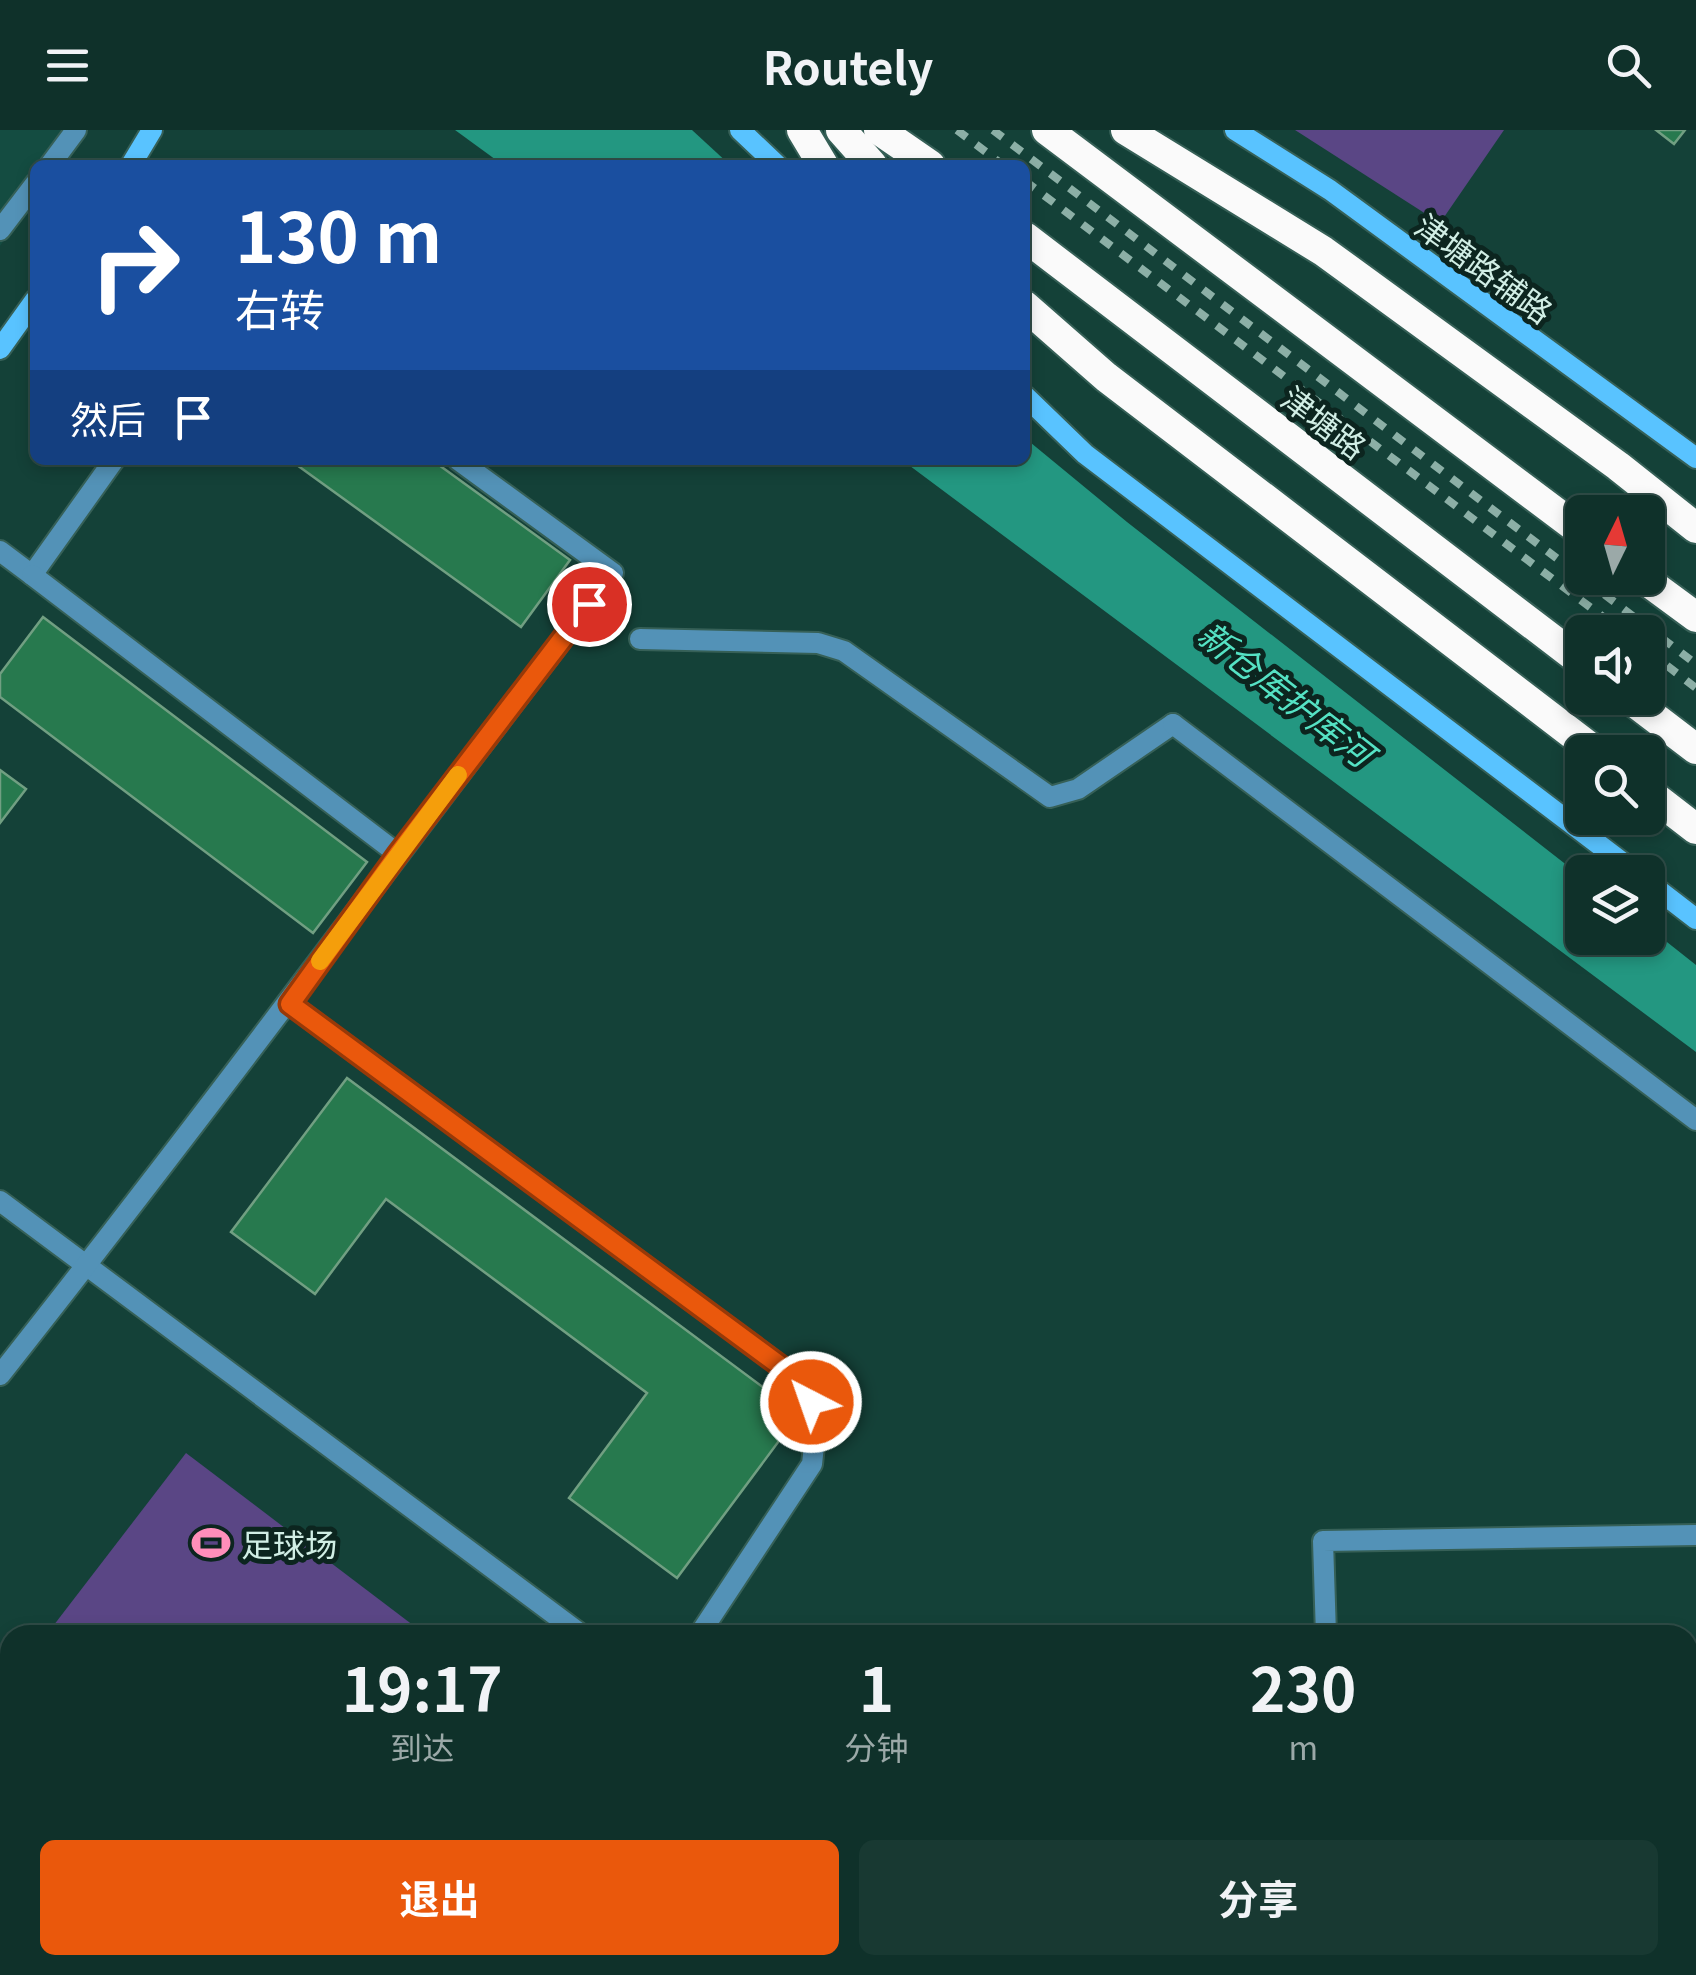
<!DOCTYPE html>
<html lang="zh">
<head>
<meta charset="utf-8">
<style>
	body { margin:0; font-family:Georgia,"Noto Sans SC",serif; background:#183932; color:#f1f3f6; height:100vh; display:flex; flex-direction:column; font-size:38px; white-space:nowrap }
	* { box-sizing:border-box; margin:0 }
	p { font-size:32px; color:#9ba9a8 }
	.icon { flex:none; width:55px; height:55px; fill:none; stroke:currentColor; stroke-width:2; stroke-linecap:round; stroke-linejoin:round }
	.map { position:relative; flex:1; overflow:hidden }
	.details { position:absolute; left:0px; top:1495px; width:1698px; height:350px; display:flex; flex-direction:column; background:#0f312a; border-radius:30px 30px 0 0; box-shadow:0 5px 15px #0003,0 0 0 2px #2f4c47 }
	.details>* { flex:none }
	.banner { position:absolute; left:30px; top:30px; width:1000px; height:305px; border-radius:15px; box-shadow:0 5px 15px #0003,0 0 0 2px #2f4c47; background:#1a4fa0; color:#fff; overflow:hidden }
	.needle { width:65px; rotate:5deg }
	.tools { position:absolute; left:1565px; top:365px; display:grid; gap:20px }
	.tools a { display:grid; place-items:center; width:100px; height:100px; border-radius:15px; background:#0f312a; box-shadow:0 5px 15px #0003,0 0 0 2px #2f4c47; font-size:50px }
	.pin { position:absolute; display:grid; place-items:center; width:85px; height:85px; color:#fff; margin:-42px; border:5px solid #fff; border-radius:50%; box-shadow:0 2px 10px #0007 }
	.me { position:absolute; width:110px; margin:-55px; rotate:319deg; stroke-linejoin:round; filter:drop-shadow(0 0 8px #0008) }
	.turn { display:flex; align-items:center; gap:35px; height:210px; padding:0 40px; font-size:45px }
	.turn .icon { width:130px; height:130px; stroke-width:2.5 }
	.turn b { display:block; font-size:70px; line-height:85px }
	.then { display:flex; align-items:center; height:95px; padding:0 40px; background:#0003; gap:20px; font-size:38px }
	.eta { display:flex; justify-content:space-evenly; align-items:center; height:170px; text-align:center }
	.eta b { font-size:60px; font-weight:700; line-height:70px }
	.action { display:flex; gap:20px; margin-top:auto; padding:20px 40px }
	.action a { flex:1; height:115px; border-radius:15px; background:#ea580c; color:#fff; font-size:40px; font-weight:700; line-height:115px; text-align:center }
	.action a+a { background:#183932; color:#f1f3f6 }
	header { display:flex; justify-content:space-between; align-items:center; height:130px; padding:0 40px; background:#0f312a; font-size:45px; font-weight:700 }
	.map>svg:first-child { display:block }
</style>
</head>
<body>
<header><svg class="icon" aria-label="menu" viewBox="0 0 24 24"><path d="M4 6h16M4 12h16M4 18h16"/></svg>Routely<svg class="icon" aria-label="search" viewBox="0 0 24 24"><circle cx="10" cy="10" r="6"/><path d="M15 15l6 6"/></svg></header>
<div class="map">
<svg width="1696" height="1845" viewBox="0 0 1696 1845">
	<rect width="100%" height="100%" fill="#144138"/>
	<path fill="#144c41" d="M0,0H80L56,35H35V65L0,116Z"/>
	<g fill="#5a4685">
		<path d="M1295,0H1504L1440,93Z"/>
		<path d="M186,1323L426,1505L47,1504Z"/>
	</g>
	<g fill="#239781">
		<path d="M455,0H692L730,35H503Z"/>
		<path d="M1025,308L1127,392L1582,747V808H1648V797L1696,835V922L902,330H1025Z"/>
	</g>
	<g fill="#27794e" stroke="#719f82" stroke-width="2.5">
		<path d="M1656,0H1685L1674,14Z"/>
		<path d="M290,330H432L570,430L521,497Z"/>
		<path d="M43,487L367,732L313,803L0,567V544Z"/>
		<path d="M0,640L26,659L0,693Z"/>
		<path d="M347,948L799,1284L677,1448L569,1368L647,1263L386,1069L315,1164L231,1102Z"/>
	</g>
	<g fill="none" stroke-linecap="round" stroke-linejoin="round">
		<g stroke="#366057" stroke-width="24">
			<g id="lane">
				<path d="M640,509L818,513L844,521L1050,667L1078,659L1173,594"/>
				<path d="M1326,1505L1323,1411L1696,1405"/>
				<path d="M1321,1835V1845"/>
			</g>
		</g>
		<g stroke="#366057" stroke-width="24">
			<g id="street">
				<path d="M50,35L76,0"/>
				<path d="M0,100L35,54"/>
				<path d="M0,421L32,445L114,330"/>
				<path d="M32,445L398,724"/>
				<path d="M1173,594L1696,990"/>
				<path d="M290,874L798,1249L811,1272L816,1298L812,1334L699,1505"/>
				<path d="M0,1071L582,1505"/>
				<path d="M0,1245C209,981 408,710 613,443L458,330"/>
			</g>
		</g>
		<g stroke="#366057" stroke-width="24">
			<g id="secondary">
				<path d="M740,0L777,35"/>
				<path d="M1235,0L1330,60L1696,328"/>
				<path d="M131,35L152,0"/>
				<path d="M0,219L35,170"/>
				<path d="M1025,266L1085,324L1635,742"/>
				<path d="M1648,752L1696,789"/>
				<path d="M0,1696L10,1703"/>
				<path d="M187,1835L201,1845"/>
			</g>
		</g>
		<g stroke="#366057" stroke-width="34">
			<g id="highway">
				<path d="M802,0L823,35"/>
				<path d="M841,0L872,35"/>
				<path d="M879,0L930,35"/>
				<path d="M1047,0L1582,402"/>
				<path d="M1126,0L1323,121L1618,336L1696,398"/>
				<path d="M1025,107L1582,532"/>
				<path d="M1025,176L1106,247L1596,622"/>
				<path d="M1643,448L1696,487"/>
				<path d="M1629,568L1696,619"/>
				<path d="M1648,662L1696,699"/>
			</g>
		</g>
		<use href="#lane" stroke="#5392b7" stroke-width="20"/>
		<use href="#street" stroke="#5392b7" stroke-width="20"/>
		<use href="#secondary" stroke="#59c3ff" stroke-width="20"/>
		<use href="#highway" stroke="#fafafa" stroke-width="30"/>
		<g stroke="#8cafa6" stroke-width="8" stroke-dasharray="12 12" stroke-linecap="butt">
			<path d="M957,0L1003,35"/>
			<path d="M993,0L1696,534"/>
			<path d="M1025,51L1623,502"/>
			<path d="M1648,521L1696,558"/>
			<path d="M0,1751L10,1759"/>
			<path d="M112,1835L126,1845"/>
		</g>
	</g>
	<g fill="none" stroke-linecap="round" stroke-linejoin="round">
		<g stroke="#983908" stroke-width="25">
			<path id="route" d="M589,474L398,724L290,874L798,1249L811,1272"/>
		</g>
		<use href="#route" stroke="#ea580c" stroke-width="18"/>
		<path stroke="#f59e0b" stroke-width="18" d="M320,831L458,645"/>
	</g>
	<defs>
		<g id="stadium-bare" transform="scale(3)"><path d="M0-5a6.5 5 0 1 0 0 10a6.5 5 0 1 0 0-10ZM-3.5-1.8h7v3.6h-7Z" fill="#ff8eba" stroke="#0c251f" stroke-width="2.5" paint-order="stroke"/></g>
	</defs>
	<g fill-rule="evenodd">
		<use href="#stadium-bare" x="211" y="1413"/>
	</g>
	<g text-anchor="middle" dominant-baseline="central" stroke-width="10" stroke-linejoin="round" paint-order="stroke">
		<g font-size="32" fill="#d1eee5" stroke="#0c251f">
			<text transform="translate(1485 137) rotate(36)">津塘路辅路</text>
			<text transform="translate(1325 291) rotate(37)">津塘路</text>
		</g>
		<g font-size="32" fill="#d1eee5" stroke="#0c251f" text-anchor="start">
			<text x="241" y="1413">足球场</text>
		</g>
		<g font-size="35" font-style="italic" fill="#55e2c4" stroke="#0c251f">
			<text transform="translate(1287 562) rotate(38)">新仓库护库河</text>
		</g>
	</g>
</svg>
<div class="tools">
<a><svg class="needle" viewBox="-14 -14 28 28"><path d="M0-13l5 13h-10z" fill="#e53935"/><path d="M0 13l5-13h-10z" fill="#9ba9a8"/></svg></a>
<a><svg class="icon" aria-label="sound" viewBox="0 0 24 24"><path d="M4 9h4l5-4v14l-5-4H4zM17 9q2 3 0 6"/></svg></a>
<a><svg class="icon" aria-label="search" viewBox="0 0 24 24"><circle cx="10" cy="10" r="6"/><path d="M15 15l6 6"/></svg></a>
<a><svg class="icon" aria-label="layers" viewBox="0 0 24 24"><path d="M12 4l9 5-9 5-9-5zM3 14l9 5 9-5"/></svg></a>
</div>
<div class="pin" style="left:589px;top:474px;background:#d93025"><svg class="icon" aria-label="arrive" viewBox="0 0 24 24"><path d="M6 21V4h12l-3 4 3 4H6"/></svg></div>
<svg class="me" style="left:811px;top:1272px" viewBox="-20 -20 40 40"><circle r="17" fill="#ea580c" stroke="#fff" stroke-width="3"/><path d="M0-11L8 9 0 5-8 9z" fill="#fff"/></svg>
<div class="banner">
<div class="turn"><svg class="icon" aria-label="right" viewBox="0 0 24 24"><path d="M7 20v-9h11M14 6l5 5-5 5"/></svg><div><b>130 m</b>右转</div></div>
<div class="then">然后<svg class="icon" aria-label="arrive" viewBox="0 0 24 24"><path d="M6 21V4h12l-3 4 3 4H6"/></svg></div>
</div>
<section class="details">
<div class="eta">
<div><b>19:17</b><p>到达</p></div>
<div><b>1</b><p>分钟</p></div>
<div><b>230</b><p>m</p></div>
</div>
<div class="action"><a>退出</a><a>分享</a></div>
</section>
</div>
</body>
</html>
